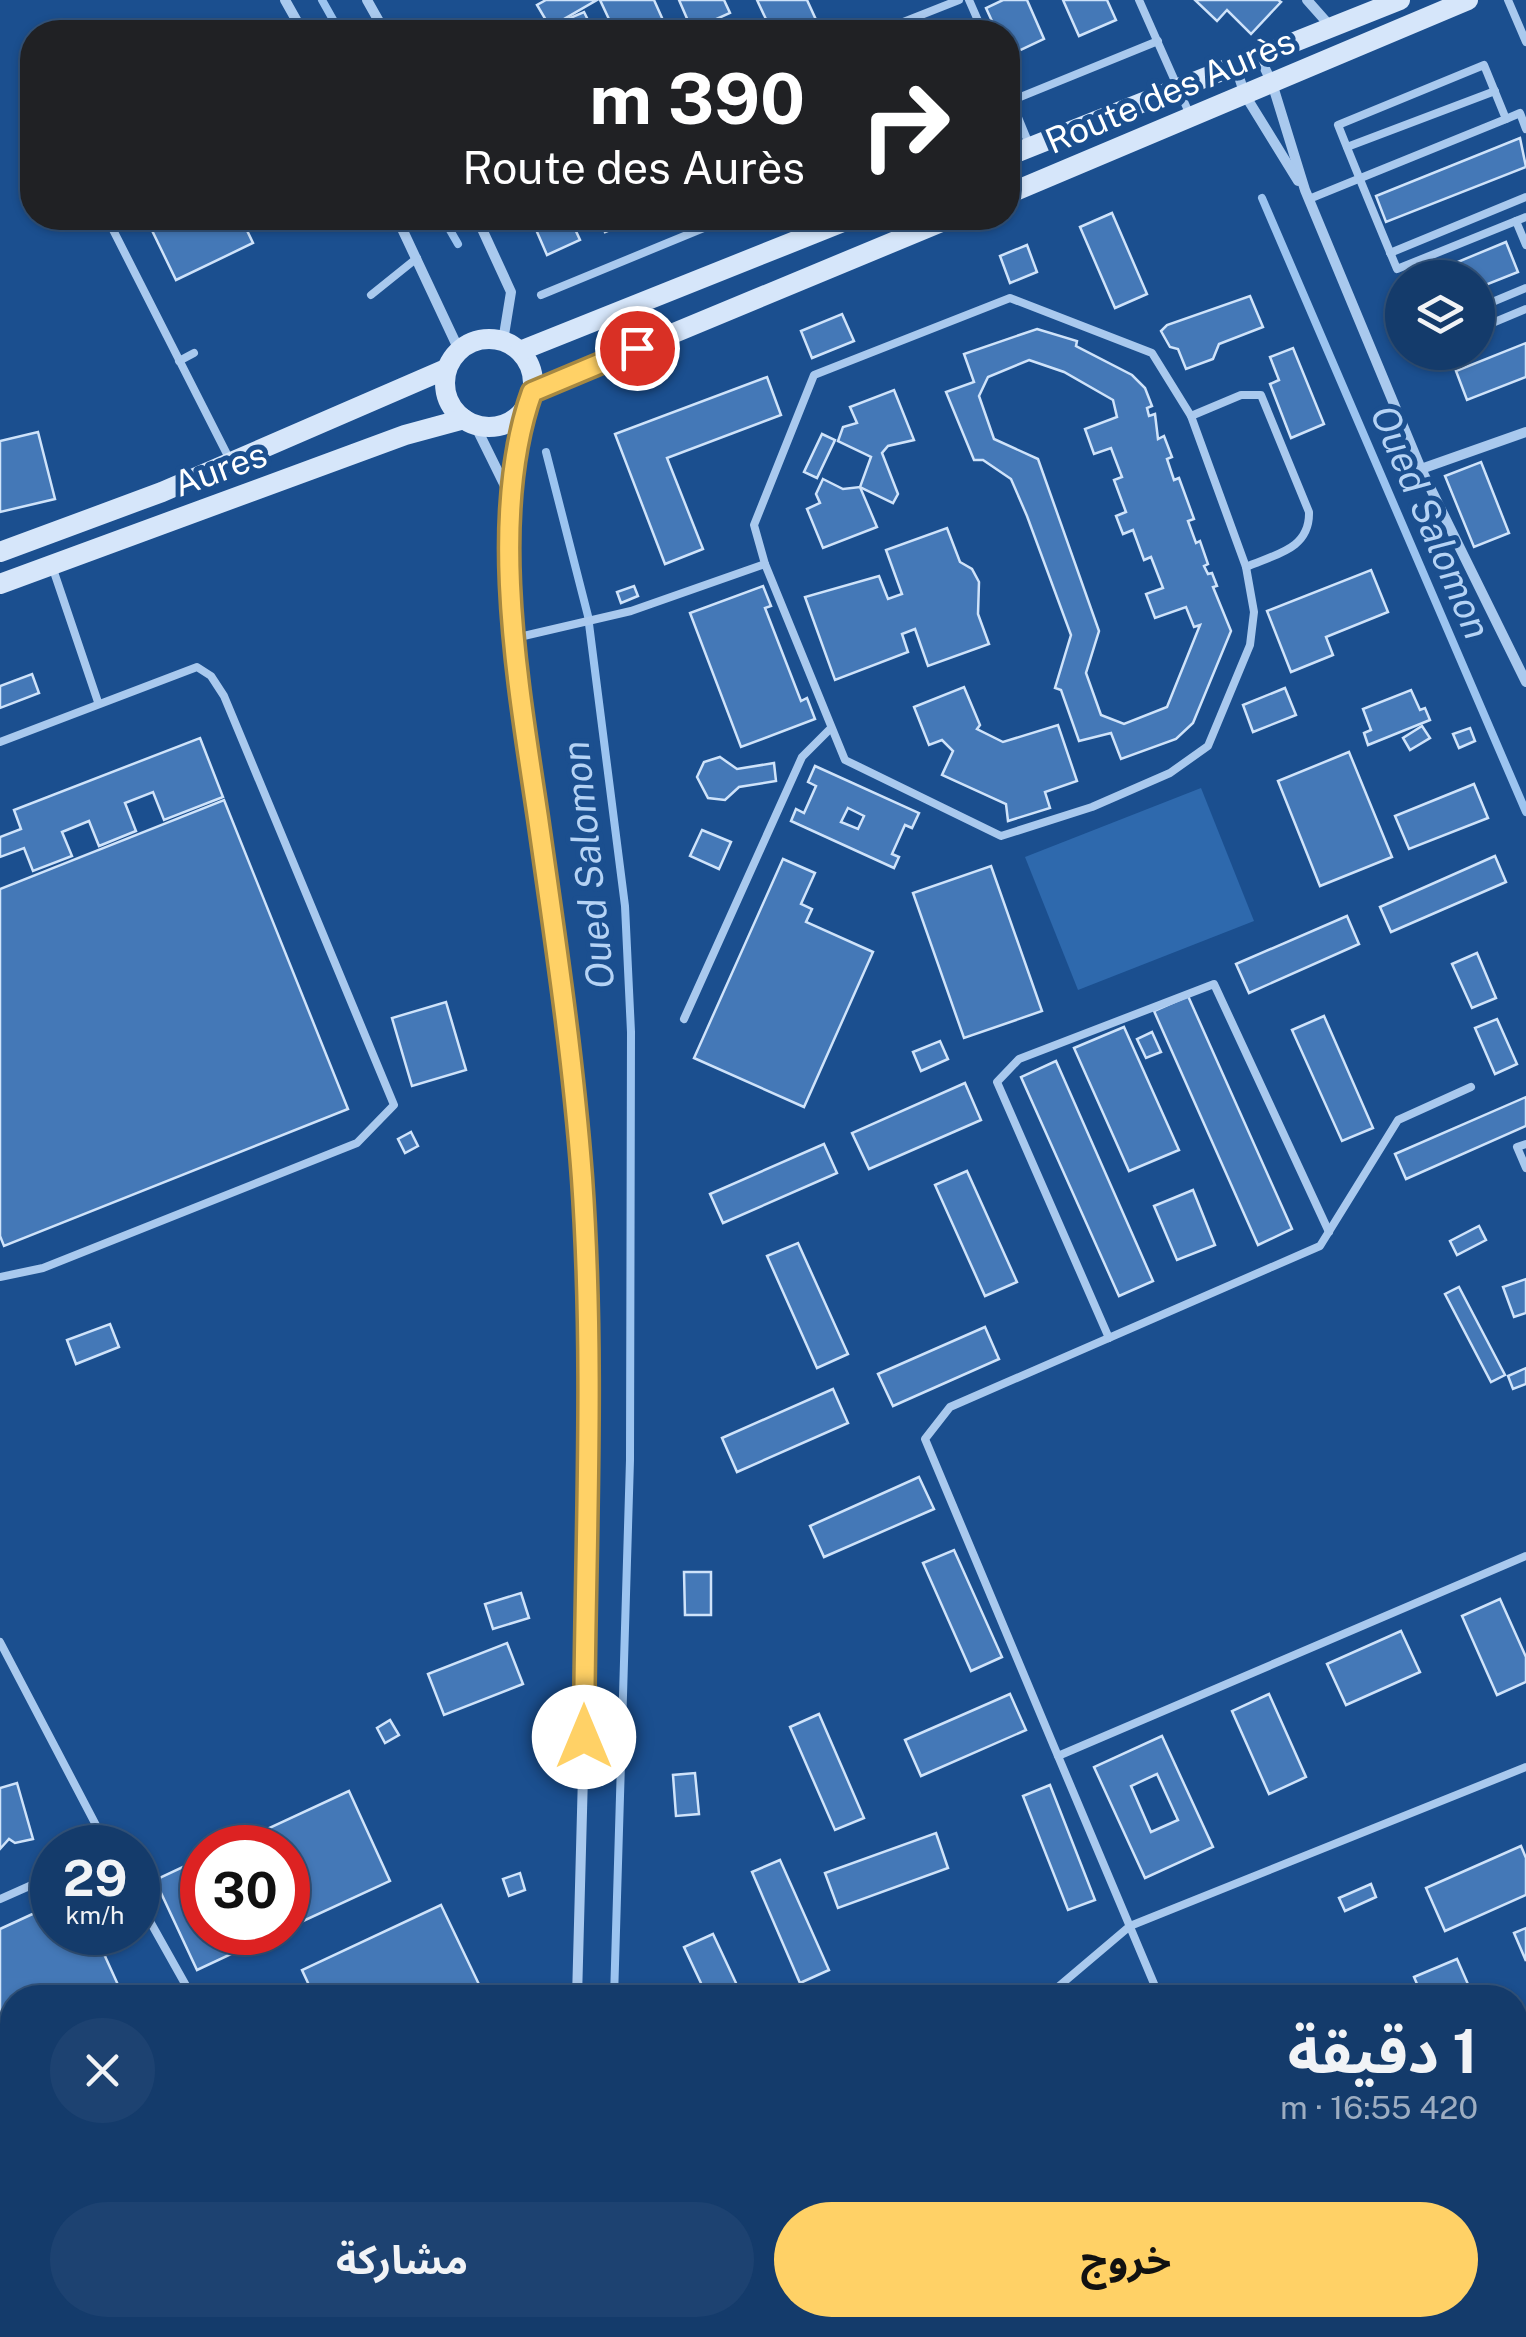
<!DOCTYPE html>
<html lang="ar">
<head>
<meta charset="utf-8">
<style>
	body { margin:0; font-family:"Public Sans","Noto Sans Arabic",sans-serif; background:#1d4271; color:#f1f3f6; direction:rtl; height:100vh; display:flex; flex-direction:column; font-size:38px; white-space:nowrap }
	* { box-sizing:border-box; margin:0 }
	p { font-size:32px; color:#9dadc1 }
	.icon { flex:none; width:55px; height:55px; fill:none; stroke:currentColor; stroke-width:2; stroke-linecap:round; stroke-linejoin:round }
	.map { position:relative; flex:1; overflow:hidden; direction:ltr }
	.sheet { position:absolute; left:0px; top:1985px; width:1528px; height:352px; display:flex; flex-direction:column; background:#143b6b; border-radius:40px 40px 0 0; box-shadow:0 2px 8px #0004,0 0 0 2px #33557e; direction:rtl }
	.sheet>* { flex:none }
	.top-card { position:absolute; left:20px; top:20px; width:1000px; height:210px; border-radius:40px; box-shadow:0 2px 8px #0004,0 0 0 2px #33557e; direction:rtl; background:#202124; color:#fff; overflow:hidden }
	.controls { position:absolute; left:1385px; top:260px; display:grid; gap:20px }
	.controls a { display:grid; place-items:center; width:110px; height:110px; border-radius:50%; background:#143b6b; box-shadow:0 2px 8px #0004,0 0 0 2px #33557e; font-size:50px }
	.speed { position:absolute; left:30px; top:1825px; display:flex; gap:20px; font-size:50px; font-weight:700; text-align:center }
	.speed>* { display:grid; place-content:center; width:130px; height:130px; border-radius:50%; background:#143b6b; box-shadow:0 2px 8px #0004,0 0 0 2px #33557e; line-height:1 }
	.speed small { font-size:25px; font-weight:400 }
	.speed .limit { border:15px solid #d22; background:#fff; color:#111 }
	.pin { position:absolute; display:grid; place-items:center; width:85px; height:85px; color:#fff; margin:-42px; border:5px solid #fff; border-radius:50%; box-shadow:0 2px 10px #0007 }
	.me { position:absolute; width:110px; margin:-55px; rotate:0deg; stroke-linejoin:round; filter:drop-shadow(0 0 8px #0008) }
	.turn { display:flex; align-items:center; gap:35px; height:210px; padding:0 50px; font-size:45px }
	.turn .icon { width:130px; height:130px; stroke-width:2.5 }
	.turn b { display:block; font-size:70px; line-height:85px }
	.round { display:grid; place-items:center; flex:none; width:105px; height:105px; border-radius:52px; background:#1d4271 }
	.headline { display:flex; align-items:center; justify-content:space-between; height:170px; padding:0 50px }
	h1 { font-size:60px; font-weight:700; line-height:75px }
	.action { display:flex; gap:20px; margin-top:auto; padding:20px 50px }
	.action a { flex:1; height:115px; border-radius:60px; background:#ffd166; color:#111; font-size:40px; font-weight:700; line-height:115px; text-align:center }
	.action a+a { background:#1d4271; color:#f1f3f6 }
	.map>svg:first-child { display:block }
</style>
</head>
<body>
<div class="map">
<svg width="1526" height="2337" viewBox="0 0 1526 2337">
	<rect width="100%" height="100%" fill="#1b4f8f"/>
	<path fill="#2e69ad" d="M1201,788L1254,921L1078,990L1025,857Z"/>
	<g fill="none" stroke-linecap="round" stroke-linejoin="round">
		<g stroke="#9cc4f0" stroke-width="8">
			<path d="M322,0L340,32"/>
			<path d="M1262,198L1526,812"/>
			<path d="M443,218L458,244"/>
			<path d="M546,452L588,616L625,906L631,1032L630,1460L614,1998"/>
			<path d="M600,2337L601,2325"/>
		</g>
	</g>
	<g fill="#4478b7" stroke="#cfe3fa" stroke-width="2.5" fill-rule="evenodd">
		<path d="M546,0H597L550,27L537,5Z"/>
		<path d="M600,0H654L667,29L615,32Z"/>
		<path d="M679,0H724L730,13L692,30Z"/>
		<path d="M757,0H807L817,22L795,32H772Z"/>
		<path d="M1003,0H1027L1044,39L1008,56V32H997L986,8Z"/>
		<path d="M1063,0H1107L1116,20L1079,36Z"/>
		<path d="M1195,0H1278L1281,2L1251,34L1227,10L1217,21Z"/>
		<path d="M584,12L594,32H543L542,30Z"/>
		<path d="M1520,138L1526,167L1386,222L1376,196Z"/>
		<path d="M1112,213L1147,294L1115,308L1080,227Z"/>
		<path d="M146,218H241L253,243L176,280Z"/>
		<path d="M531,218H570L580,240L547,255Z"/>
		<path d="M599,218H639L605,232Z"/>
		<path d="M1506,242L1518,272L1478,288V278H1419Z"/>
		<path d="M1027,245L1037,272L1010,283L1000,256Z"/>
		<path d="M1250,296L1263,327L1219,344L1213,359L1186,369L1178,349L1170,347L1161,331L1167,325Z"/>
		<path d="M842,314L854,341L812,358L801,331Z"/>
		<path d="M1037,329L1077,341L1076,346L1132,375L1145,388L1152,406L1147,408L1149,416L1155,414L1158,439L1164,436L1172,457L1167,459L1174,480L1179,478L1194,519L1188,521L1196,543L1200,541L1208,564L1204,566L1208,574L1212,573L1217,586L1213,587L1231,631L1193,723L1176,739L1121,759L1111,733L1079,741L1061,690L1055,688L1071,635L1027,516L1011,479L983,460H974L946,392L974,382L964,354ZM1029,360L1064,372L1113,400L1117,417L1085,429L1094,454L1111,448L1122,477L1114,480L1126,512L1116,516L1123,534L1133,530L1144,560L1151,557L1163,588L1146,594L1155,618L1186,607L1194,627L1200,625L1167,707L1124,724L1101,715L1086,673L1099,631L1038,459L994,439L979,396L988,377Z"/>
		<path d="M1526,343V377L1467,400L1456,371Z"/>
		<path d="M1293,348L1324,424L1291,438L1270,384L1279,380L1270,357Z"/>
		<path d="M767,377L781,415L667,458L703,549L665,564L615,434Z"/>
		<path d="M894,390L914,440L888,446L882,453L898,494L893,503L860,487L871,457L838,441L843,427L857,423L850,407Z"/>
		<path d="M38,432L55,499L0,512V441Z"/>
		<path d="M822,434L835,440L817,478L804,472Z"/>
		<path d="M1481,462L1509,533L1474,547L1445,476Z"/>
		<path d="M823,479L843,489L860,487L877,527L823,548L807,509L820,503L816,494Z"/>
		<path d="M947,528L960,562L972,569L979,582L978,614L989,644L928,666L915,629L902,634L908,652L835,680L805,597L879,576L888,599L902,594L886,550Z"/>
		<path d="M1371,570L1388,612L1326,637L1333,655L1291,672L1267,611Z"/>
		<path d="M634,586L638,596L621,603L617,592Z"/>
		<path d="M763,586L771,606L765,608L801,701L807,698L815,719L741,747L690,613Z"/>
		<path d="M32,674L39,693L0,708V686Z"/>
		<path d="M964,687L980,725L977,729L1003,742L1058,725L1077,781L1045,792L1050,808L1008,821L1006,804L942,775L953,751L942,740L929,745L914,707Z"/>
		<path d="M1285,688L1296,715L1253,732L1243,705Z"/>
		<path d="M1411,690L1420,710L1425,708L1430,720L1368,745L1364,733L1371,730L1363,709Z"/>
		<path d="M1422,726L1430,738L1410,750L1403,738Z"/>
		<path d="M1470,728L1475,741L1459,748L1453,734Z"/>
		<path d="M200,738L223,797L164,820L153,792L125,803L136,831L99,846L89,821L62,832L72,856L33,871L24,848L0,857V837L21,829L14,810Z"/>
		<path d="M1349,752L1392,857L1320,886L1278,781Z"/>
		<path d="M720,757L737,769L774,763L776,781L739,787L725,800L708,798L697,777L704,762Z"/>
		<path d="M815,766L919,813L912,828L905,825L892,854L899,857L894,868L791,821L796,809L804,813L816,786L808,782ZM848,808L864,816L858,829L841,822Z"/>
		<path d="M1474,784L1488,818L1409,849L1395,816Z"/>
		<path d="M224,800L348,1109L4,1246L0,1236V889Z"/>
		<path d="M702,830L731,842L719,869L690,856Z"/>
		<path d="M1495,856L1506,882L1391,932L1380,907Z"/>
		<path d="M783,859L815,873L801,904L812,909L806,922L873,952L804,1107L694,1058Z"/>
		<path d="M991,866L1042,1011L964,1038L913,893Z"/>
		<path d="M1347,916L1359,944L1249,993L1236,964Z"/>
		<path d="M1477,953L1496,998L1472,1008L1452,964Z"/>
		<path d="M1188,996L1292,1229L1258,1245L1154,1011Z"/>
		<path d="M446,1002L466,1070L412,1086L392,1018Z"/>
		<path d="M1324,1016L1373,1128L1342,1141L1292,1030Z"/>
		<path d="M1497,1019L1517,1064L1495,1074L1475,1028Z"/>
		<path d="M1124,1027L1179,1150L1129,1171L1074,1048Z"/>
		<path d="M1152,1032L1161,1052L1146,1058L1137,1039Z"/>
		<path d="M940,1041L948,1059L921,1071L913,1052Z"/>
		<path d="M1056,1061L1153,1281L1119,1296L1021,1077Z"/>
		<path d="M965,1083L981,1120L869,1169L852,1133Z"/>
		<path d="M1526,1097V1126L1406,1179L1395,1154Z"/>
		<path d="M411,1132L418,1146L405,1153L398,1139Z"/>
		<path d="M824,1144L837,1173L723,1223L710,1194Z"/>
		<path d="M967,1171L1017,1282L985,1296L935,1185Z"/>
		<path d="M1193,1190L1215,1245L1177,1260L1154,1206Z"/>
		<path d="M1479,1226L1486,1240L1457,1255L1450,1241Z"/>
		<path d="M798,1243L848,1354L817,1368L767,1256Z"/>
		<path d="M1526,1279V1313L1514,1317L1503,1287Z"/>
		<path d="M1459,1287L1505,1375L1491,1382L1445,1294Z"/>
		<path d="M110,1324L119,1347L76,1364L67,1340Z"/>
		<path d="M985,1327L999,1359L893,1406L878,1374Z"/>
		<path d="M1526,1368V1384L1513,1389L1508,1376Z"/>
		<path d="M833,1389L848,1423L737,1472L722,1438Z"/>
		<path d="M919,1477L934,1509L824,1557L810,1526Z"/>
		<path d="M954,1550L1002,1657L971,1671L923,1563Z"/>
		<path d="M684,1572H711V1615H685Z"/>
		<path d="M521,1593L529,1618L493,1629L485,1604Z"/>
		<path d="M1500,1599L1526,1657V1682L1497,1695L1462,1616Z"/>
		<path d="M1401,1631L1420,1672L1346,1705L1327,1664Z"/>
		<path d="M507,1643L523,1684L444,1715L428,1674Z"/>
		<path d="M1010,1694L1026,1730L921,1776L905,1740Z"/>
		<path d="M1269,1694L1306,1777L1269,1794L1232,1711Z"/>
		<path d="M819,1714L864,1818L835,1830L790,1727Z"/>
		<path d="M390,1720L399,1735L385,1743L377,1728Z"/>
		<path d="M1162,1736L1213,1847L1145,1878L1094,1767ZM1157,1774L1178,1820L1151,1832L1131,1786Z"/>
		<path d="M695,1773L699,1814L676,1816L673,1775Z"/>
		<path d="M17,1783L33,1839L15,1843L9,1839L0,1849V1788Z"/>
		<path d="M1050,1785L1095,1900L1068,1910L1023,1796Z"/>
		<path d="M349,1791L390,1881L288,1928V1848H226Z"/>
		<path d="M936,1833L948,1868L838,1908L825,1873Z"/>
		<path d="M1521,1846L1526,1858V1895L1445,1931L1426,1888Z"/>
		<path d="M202,1858V1932H278L197,1970L155,1880Z"/>
		<path d="M780,1860L829,1970L800,1983L752,1872Z"/>
		<path d="M520,1873L525,1890L509,1896L503,1879Z"/>
		<path d="M1371,1884L1376,1897L1345,1911L1339,1898Z"/>
		<path d="M52,1905V1932H94L124,1998H12V2219L0,2224V1929Z"/>
		<path d="M441,1905L485,1997L315,1998L302,1970Z"/>
		<path d="M1526,1928V1961L1514,1933Z"/>
		<path d="M713,1934L743,1998H708L684,1947Z"/>
		<path d="M1457,1959L1474,1998H1423L1414,1977Z"/>
		<path d="M1238,1985L1245,1998H1221L1219,1995Z"/>
		<path d="M1515,2114L1526,2136V2144L1515,2150Z"/>
		<path d="M12,2276V2325H82L87,2337H0V2282Z"/>
		<rect x="856" y="2325" width="36" height="12"/>
		<path d="M1042,2325H1080L1085,2336L1025,2337Z"/>
	</g>
	<g fill="none" stroke-linecap="round" stroke-linejoin="round">
		<g stroke="#a9c9ee" stroke-width="8">
			<path d="M969,0L983,32"/>
			<path d="M1139,0L1190,115"/>
			<path d="M1508,0L1526,42"/>
			<path d="M878,32L959,0"/>
			<path d="M1008,93L1029,144"/>
			<path d="M1008,102L1158,41"/>
			<path d="M1506,119L1520,113L1526,129"/>
			<path d="M1347,147L1495,91"/>
			<path d="M1309,199L1506,119L1484,65L1338,125C1357,173 1377,221 1397,269L1526,217"/>
			<path d="M107,218L231,462"/>
			<path d="M1516,221L1526,245"/>
			<path d="M1390,253L1526,197"/>
			<path d="M371,295L417,258"/>
			<path d="M541,295L728,218"/>
			<path d="M1010,298L1152,353L1191,416L1246,567L1254,612L1250,645L1208,746L1170,773L1092,807L1001,836L845,760L765,564L754,525L814,375Z"/>
			<path d="M1478,308L1526,288"/>
			<path d="M1478,329L1526,309"/>
			<path d="M179,361L194,353"/>
			<path d="M1191,416L1241,395H1261L1309,512C1310,549 1276,554 1246,567"/>
			<path d="M53,569L98,702"/>
			<path d="M515,638L631,611L765,564"/>
			<path d="M0,742L197,667L211,676L224,696L394,1105L357,1143L43,1268L0,1277"/>
			<path d="M684,1019L802,757L829,730"/>
			<path d="M1526,1144L1517,1147L1526,1168"/>
			<path d="M1109,1338L997,1082L1019,1059L1214,984L1329,1232"/>
			<path d="M0,1642L108,1848"/>
			<path d="M1058,1756L925,1439L950,1407L1320,1246L1398,1120L1471,1087"/>
			<path d="M0,1899L52,1876"/>
			<path d="M138,1900L193,1998"/>
			<path d="M1045,1998L1130,1926L1526,1767"/>
			<path d="M1160,1998L1058,1756L1526,1556"/>
			<path d="M919,2325L920,2337"/>
			<path d="M1297,2325L1302,2337"/>
		</g>
		<g stroke="#a9c9ee" stroke-width="10">
			<path d="M285,0L303,32"/>
			<path d="M367,0L385,32"/>
			<path d="M1307,0L1331,27"/>
			<path d="M1260,58L1272,83L1305,190L1421,469L1526,682"/>
			<path d="M1236,68L1245,95L1298,181"/>
			<path d="M397,218L459,350"/>
			<path d="M477,218L511,292L503,341"/>
			<path d="M528,404L508,493L515,638L567,1026L586,1258L583,1775L577,1998"/>
			<path d="M475,425L508,492"/>
			<path d="M1421,469L1526,432"/>
			<path d="M567,2337V2325"/>
		</g>
		<g stroke="#d6e6fa" stroke-width="20">
			<path d="M1008,156L1400,0"/>
			<path d="M1008,194L1468,0"/>
			<circle cx="489" cy="383" r="44"/>
			<path d="M520,351L853,218"/>
			<path d="M532,392L951,218"/>
			<path d="M0,552L162,492L446,369"/>
			<path d="M0,584L405,435L464,419"/>
		</g>
	</g>
	<g fill="none" stroke-linecap="round" stroke-linejoin="round">
		<g stroke="#a68842" stroke-width="25">
			<path id="route" d="M584,1737C585,1551 595,1363 582,1178C573,1057 555,938 538,818C519,689 487,517 532,392L637,348"/>
		</g>
		<use href="#route" stroke="#ffd166" stroke-width="18"/>
	</g>
	<g text-anchor="middle" dominant-baseline="central" stroke-width="10" stroke-linejoin="round" paint-order="stroke">
		<g font-size="35" fill="#fff" stroke="#1b4f8f">
			<text transform="translate(1170 91) rotate(-23)">Route des Aurès</text>
			<text transform="translate(220 469) rotate(-20)">Aures</text>
		</g>
		<g font-size="38" font-style="italic" fill="#b5d3f5" stroke="#1b4f8f">
			<text transform="translate(1431 522) rotate(67)">Oued Salomon</text>
			<text transform="translate(588 865) rotate(-96)">Oued Salomon</text>
		</g>
	</g>
</svg>
<div class="controls">
<a><svg class="icon" aria-label="layers" viewBox="0 0 24 24"><path d="M12 4l9 5-9 5-9-5zM3 14l9 5 9-5"/></svg></a>
</div>
<div class="speed"><div>29<small>km/h</small></div><div class="limit">30</div></div>
<div class="pin" style="left:637px;top:348px;background:#d93025"><svg class="icon" aria-label="arrive" viewBox="0 0 24 24"><path d="M6 21V4h12l-3 4 3 4H6"/></svg></div>
<svg class="me" style="left:584px;top:1737px" viewBox="-20 -20 40 40"><circle r="19" fill="#fff"/><path d="M0-13L10 11 0 6-10 11z" fill="#ffd166"/></svg>
<div class="top-card">
<div class="turn"><svg class="icon" aria-label="right" viewBox="0 0 24 24"><path d="M7 20v-9h11M14 6l5 5-5 5"/></svg><div><b>390 m</b>Route des Aurès</div></div>
</div>
<section class="sheet">
<div class="headline"><div><h1>1 دقيقة</h1><p>420 m · 16:55</p></div><a class="round"><svg class="icon" aria-label="close" viewBox="0 0 24 24"><path d="M6 6l12 12M18 6L6 18"/></svg></a></div>
<div class="action"><a>خروج</a><a>مشاركة</a></div>
</section>
</div>
</body>
</html>
